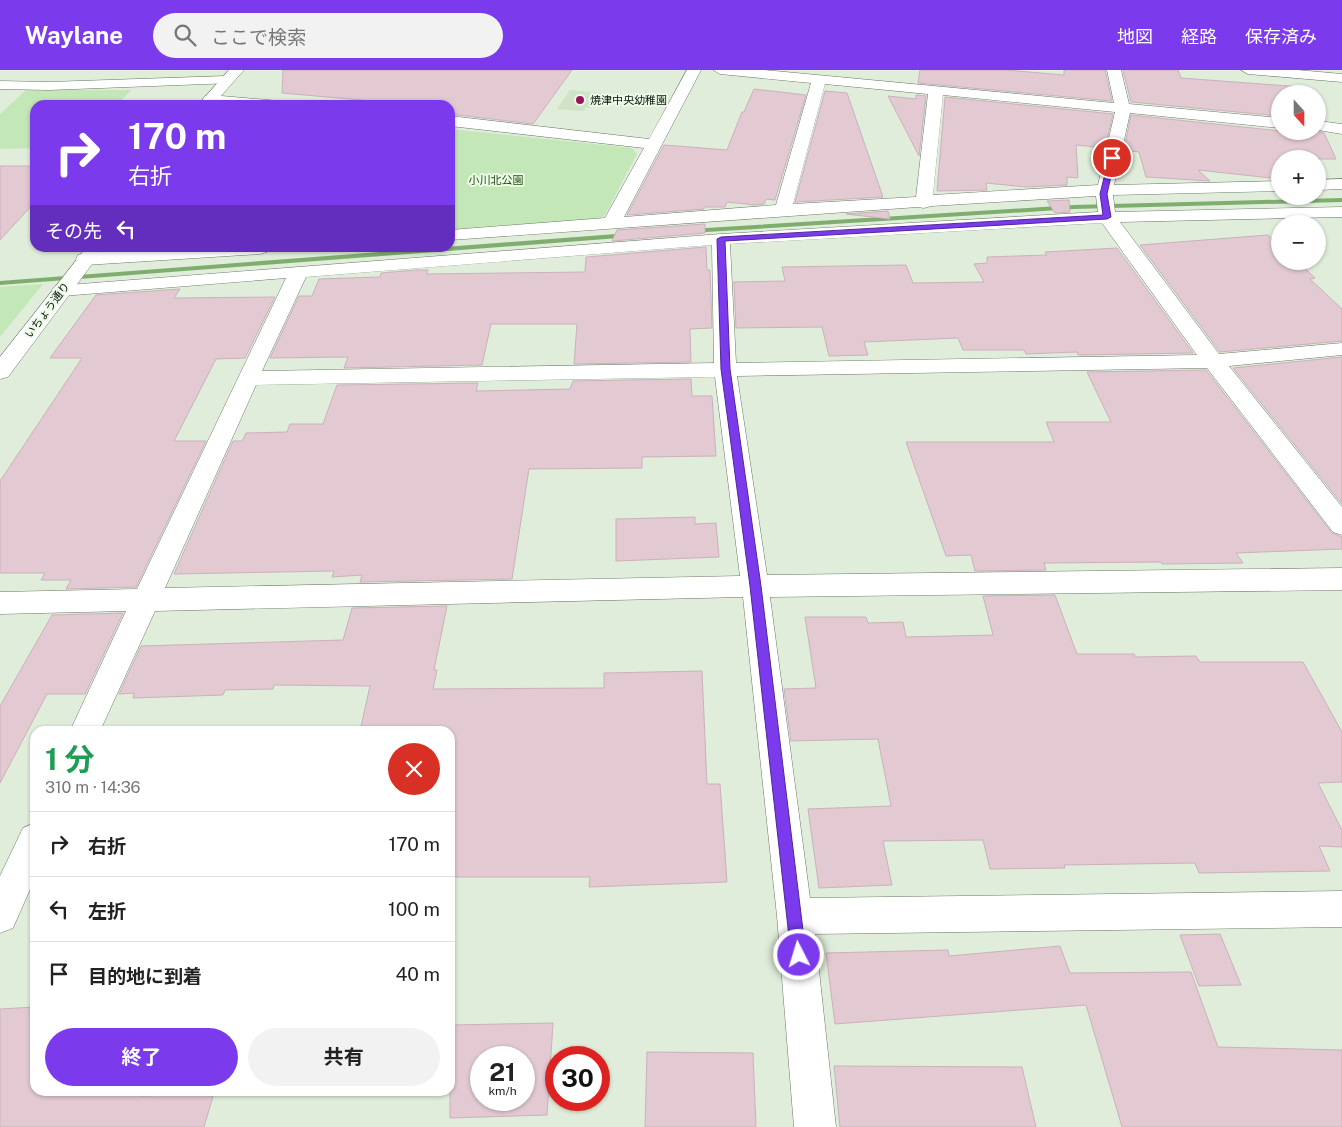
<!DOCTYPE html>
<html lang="ja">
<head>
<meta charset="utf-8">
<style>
	body { margin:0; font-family:"Public Sans","Noto Sans JP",sans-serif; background:#f2f2f2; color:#222; height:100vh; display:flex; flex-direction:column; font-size:19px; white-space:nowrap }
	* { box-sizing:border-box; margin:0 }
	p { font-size:16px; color:#767676 }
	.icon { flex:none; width:28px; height:28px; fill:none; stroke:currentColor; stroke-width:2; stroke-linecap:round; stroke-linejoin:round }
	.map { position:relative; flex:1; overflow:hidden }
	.details { position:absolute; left:30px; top:656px; width:425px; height:370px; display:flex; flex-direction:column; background:#fff; border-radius:15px; box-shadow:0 1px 4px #0004 }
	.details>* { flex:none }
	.top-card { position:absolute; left:30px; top:30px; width:425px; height:152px; border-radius:15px; box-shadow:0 1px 4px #0004; background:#7c3aed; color:#fff; overflow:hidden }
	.needle { width:32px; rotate:159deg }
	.buttons { position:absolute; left:1271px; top:15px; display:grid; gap:10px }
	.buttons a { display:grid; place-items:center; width:55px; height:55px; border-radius:50%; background:#fff; box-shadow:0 1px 4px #0004; font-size:25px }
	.speed { position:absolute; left:470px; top:976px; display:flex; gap:10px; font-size:25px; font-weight:700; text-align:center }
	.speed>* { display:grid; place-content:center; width:65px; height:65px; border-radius:50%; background:#fff; box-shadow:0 1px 4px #0004; line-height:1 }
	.speed small { font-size:12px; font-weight:400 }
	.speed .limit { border:8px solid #d22; background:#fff; color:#111 }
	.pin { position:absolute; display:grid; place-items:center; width:42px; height:42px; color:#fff; margin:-21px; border:2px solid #fff; border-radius:50%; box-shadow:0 1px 5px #0007 }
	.me { position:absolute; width:55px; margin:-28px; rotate:355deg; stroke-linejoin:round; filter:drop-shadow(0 0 4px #0008) }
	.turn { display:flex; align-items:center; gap:18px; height:105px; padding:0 15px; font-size:22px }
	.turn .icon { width:65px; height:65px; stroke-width:2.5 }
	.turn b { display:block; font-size:35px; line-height:42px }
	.then { display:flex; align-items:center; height:48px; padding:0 15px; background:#0003; gap:10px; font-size:19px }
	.round { display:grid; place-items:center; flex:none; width:52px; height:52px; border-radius:26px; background:#f2f2f2 }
	.overview { display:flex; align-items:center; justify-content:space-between; height:85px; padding:0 15px }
	h1 { font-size:30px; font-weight:700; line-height:38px; color:#1e9e55 }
	.button { display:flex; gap:10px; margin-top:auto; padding:10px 15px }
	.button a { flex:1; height:58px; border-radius:30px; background:#7c3aed; color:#fff; font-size:20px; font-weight:700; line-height:58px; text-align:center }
	.button a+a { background:#f2f2f2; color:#222 }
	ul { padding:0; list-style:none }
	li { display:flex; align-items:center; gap:15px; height:65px; padding:0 15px; border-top:1px solid #e0e0e0 }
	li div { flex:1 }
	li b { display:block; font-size:19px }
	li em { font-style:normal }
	header { display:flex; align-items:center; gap:30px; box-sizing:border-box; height:70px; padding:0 25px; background:#7c3aed; color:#fff }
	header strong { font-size:24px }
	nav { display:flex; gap:28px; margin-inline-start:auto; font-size:18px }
	.search { width:350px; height:45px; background:#f2f2f2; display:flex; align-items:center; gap:12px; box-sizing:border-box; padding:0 18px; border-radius:28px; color:#767676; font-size:19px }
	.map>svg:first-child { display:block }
</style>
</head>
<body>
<header>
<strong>Waylane</strong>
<div class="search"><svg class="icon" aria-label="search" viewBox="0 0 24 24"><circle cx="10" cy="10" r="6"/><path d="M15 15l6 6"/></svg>ここで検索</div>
<nav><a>地図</a><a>経路</a><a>保存済み</a></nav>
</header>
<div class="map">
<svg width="1342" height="1057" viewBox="0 0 1342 1057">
	<rect width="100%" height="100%" fill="#dfedda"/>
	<path fill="#d0e3c9" d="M570,20L602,23L592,38L586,37L584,41L557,39Z"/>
	<g fill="#c3e7b7">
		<path d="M26,20H131L117,35H35V78L0,79V44Z"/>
		<path d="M450,59L632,78L637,84L605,145L595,151L450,160Z"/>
		<path d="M43,214L0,267V217Z"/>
	</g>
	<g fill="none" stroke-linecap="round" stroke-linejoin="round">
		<g fill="#7ead6e" fill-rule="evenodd">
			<path d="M1342,128V132L1074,139L690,163L686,161L690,159L1074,135Z"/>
			<path d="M629,163H632V167L0,215V211Z"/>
		</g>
	</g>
	<g fill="#e2c9d2" stroke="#cab2bb" fill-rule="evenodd">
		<path d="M283,0H572L533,54L450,44V35H417L282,23Z"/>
		<path d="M920,0H1006L1064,5V0H1105L1112,31L918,13Z"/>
		<path d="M1123,0H1178L1181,8L1302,17L1305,24H1280V46L1131,32Z"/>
		<path d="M754,19L806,25L775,130L766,129L764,134L756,135L727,132L725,137H704V139L627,145L664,75L727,80L742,42H744Z"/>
		<path d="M825,21L847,23L883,127L795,132Z"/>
		<path d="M916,25L926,26L919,86L888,26L916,29Z"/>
		<path d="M945,27L1113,44L1105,78L1076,75L1078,108L1067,107V115L1026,117L986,113L987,120L937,121Z"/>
		<path d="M1131,45L1280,61H1317L1324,63L1336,89H1280V109L1198,100L1210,111L1146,107L1139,82L1124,80Z"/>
		<path d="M0,96H35V132L0,170Z"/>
		<path d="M1069,130L1070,142L1055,143L1047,131Z"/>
		<path d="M888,141L890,149L846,144Z"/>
		<path d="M705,154V163L612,171L617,160Z"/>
		<path d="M1268,165L1280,176V191H1297L1315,208L1310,209L1342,239V271L1220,282L1140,175Z"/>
		<path d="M706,177L707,200H710L712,258L690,259L691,292L574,294L577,254H491L482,295L344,298L348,287L270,288L299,226H312L319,209L380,207L381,203L417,200H428L427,204L585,202L586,187Z"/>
		<path d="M1117,178L1193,283L1078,285L1077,282L1026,284L1024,280H963L958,268L864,272L868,285L829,286L822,257L736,258L734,212L785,211L782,197L906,195L913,213L984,212L974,194L987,193V187L1047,185L1045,182Z"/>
		<path d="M180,219L174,228L275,227L245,288L216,289L174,371H206L136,517L66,519L71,510H41L45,503H0V411L82,288H50L96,225Z"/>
		<path d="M1342,287V434L1233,298Z"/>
		<path d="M1206,300L1332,463L1342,467V479L1236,483L1243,493L1162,494L1161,492L1044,493L1046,500L975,501L971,485L946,486L906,372H1054L1046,352H1111L1087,302Z"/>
		<path d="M691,309L692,326H712L716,386L642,387V398L529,399L512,509L360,512L362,505L332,507L334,501L174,504L233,371H242L246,363L287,362L290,354H323L337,315L478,313L476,321L570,319L573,311Z"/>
		<path d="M695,447V454L716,453L719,487L616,491V449Z"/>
		<path d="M1055,525L1077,584H1134L1136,587L1196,586L1200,592H1303L1342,662V712L1318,713L1342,760V777L1319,776L1330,801L1199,803L1195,793L1064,795L1065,798L990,799L983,770L883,771L892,815L819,818L808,739L891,736L878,669L791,671L784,619L816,618L805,547H866L868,553L903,552L906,567L993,565L983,526Z"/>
		<path d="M447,536L434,600H437L433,619L604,618V603L702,601L707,714H720L727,812L589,817L590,807H450V661H360L370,616L274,615L273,619L225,620L223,625L133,628L134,623L119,624L141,576L343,570L352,538Z"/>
		<path d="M123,543L85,624H47L0,713V636L52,545Z"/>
		<path d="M1220,864L1241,915L1199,916L1180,865Z"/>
		<path d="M1060,876L1070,903L1191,902L1218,977L1342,980V1057H1122L1086,935L835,954L826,883L948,880L949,886Z"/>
		<path d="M35,937V1021H144L142,1026L214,1023L204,1057H0V939Z"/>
		<path d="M553,953L547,1045L450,1048V955ZM481,988H524V1030H481Z"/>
		<path d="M647,982L753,983L756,1057H645Z"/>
		<path d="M834,996L1022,997L1036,1057H840Z"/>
	</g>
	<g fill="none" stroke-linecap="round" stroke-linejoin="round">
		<g stroke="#6b7867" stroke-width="1">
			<g id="minor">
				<path d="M687,0H701L624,147L776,135L811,13L720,4L713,0H764L1114,33L1107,0H1121L1129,34L1280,48V58L1130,43L1114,115L1280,111V121L1113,125L1115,142L1342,137V147L1120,152L1219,284L1342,273V285L1229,296L1342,437V465L1333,462L1207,298L737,306L767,505L1342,498V520L770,527L810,828L1342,821V857L815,864L836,1057H794L777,846L743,527L155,541L100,661H70L126,541L0,544V522L137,519L286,208L62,226L55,224L52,220L55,216L721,164L1098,142L1096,126L931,136L924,138L918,137L450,170V160L605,148L644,78L450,56V46L649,69ZM825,14L928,24L916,127L793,134ZM943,25L1115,42L1098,115L933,125ZM1102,153L1197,285L736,293L730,174ZM712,175L714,293L262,301L306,207ZM715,307L740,506L165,518L256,315Z"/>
				<path d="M1241,0H1297L1342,4V12L1248,4Z"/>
				<path d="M227,6L232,7L234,10L232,13L49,20L0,19V11L49,12Z"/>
				<path d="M210,25L279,31L284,32L286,35H228L205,32L203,29L205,26Z"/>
				<path d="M1318,51L1342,54V64L1318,60Z"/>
				<path d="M1342,109V119L1318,120V110Z"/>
				<path d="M179,178H269L267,182L260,184L85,195L78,193L76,189L78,185L85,183Z"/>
				<path d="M35,753V808L13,858L0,863V806L23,758Z"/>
			</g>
		</g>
		<g stroke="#6b7867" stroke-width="1">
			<g id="tertiary">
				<path d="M229,0H244L213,35H198Z"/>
				<path d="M86,178H104L8,307L0,309V287Z"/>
			</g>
		</g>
		<use href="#minor" fill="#fff" fill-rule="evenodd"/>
		<use href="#tertiary" fill="#fff" fill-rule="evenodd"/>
	</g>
	<path fill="#7c3aed" stroke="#51269a" d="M1112,86L1115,88L1107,124L1111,147L1107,149L725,171L730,299L761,516L806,885L804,890L799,892L794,890L791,885L750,516L721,299L717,169L721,167L1103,145L1100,124L1109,88Z"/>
	<circle fill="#9c1060" stroke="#ecfbe7" stroke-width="2" cx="580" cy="30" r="5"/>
	<g text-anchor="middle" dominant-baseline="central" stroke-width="4" stroke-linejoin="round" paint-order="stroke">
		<g font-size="11" fill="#0f140e" stroke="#ecfbe7" text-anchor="start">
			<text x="590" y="30">焼津中央幼稚園</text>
		</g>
		<g font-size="11" fill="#224f0d" stroke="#ecfbe7">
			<text x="496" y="110">小川北公園</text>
		</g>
		<g font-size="11" fill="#0f140e" stroke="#ecfbe7">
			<text transform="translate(47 240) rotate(-53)">いちょう通り</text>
		</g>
	</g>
</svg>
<div class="buttons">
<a><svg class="needle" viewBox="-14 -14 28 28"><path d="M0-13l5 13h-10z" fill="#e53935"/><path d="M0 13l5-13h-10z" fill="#767676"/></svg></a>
<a>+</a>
<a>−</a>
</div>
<div class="speed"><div>21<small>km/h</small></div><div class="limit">30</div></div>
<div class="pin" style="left:1112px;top:88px;background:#d93025"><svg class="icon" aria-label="arrive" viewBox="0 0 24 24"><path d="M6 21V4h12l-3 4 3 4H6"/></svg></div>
<svg class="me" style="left:799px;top:885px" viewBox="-20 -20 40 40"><circle r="17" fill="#7c3aed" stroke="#fff" stroke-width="3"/><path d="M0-11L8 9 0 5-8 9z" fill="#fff"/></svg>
<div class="top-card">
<div class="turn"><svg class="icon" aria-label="right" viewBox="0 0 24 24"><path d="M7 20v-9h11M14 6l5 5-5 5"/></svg><div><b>170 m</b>右折</div></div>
<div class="then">その先<svg class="icon" aria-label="left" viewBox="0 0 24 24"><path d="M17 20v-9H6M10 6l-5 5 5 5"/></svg></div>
</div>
<section class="details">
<div class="overview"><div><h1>1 分</h1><p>310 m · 14:36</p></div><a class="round" style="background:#d93025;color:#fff"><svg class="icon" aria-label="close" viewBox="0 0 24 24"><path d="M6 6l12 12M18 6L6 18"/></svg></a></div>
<ul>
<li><svg class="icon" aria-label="right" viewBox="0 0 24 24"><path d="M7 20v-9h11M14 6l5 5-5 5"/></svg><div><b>右折</b></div><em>170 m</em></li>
<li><svg class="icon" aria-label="left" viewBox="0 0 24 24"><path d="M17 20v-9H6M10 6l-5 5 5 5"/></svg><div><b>左折</b></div><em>100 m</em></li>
<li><svg class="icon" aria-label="arrive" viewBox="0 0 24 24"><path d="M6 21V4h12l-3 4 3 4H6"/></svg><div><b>目的地に到着</b></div><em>40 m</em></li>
</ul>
<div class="button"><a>終了</a><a>共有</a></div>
</section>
</div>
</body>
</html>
